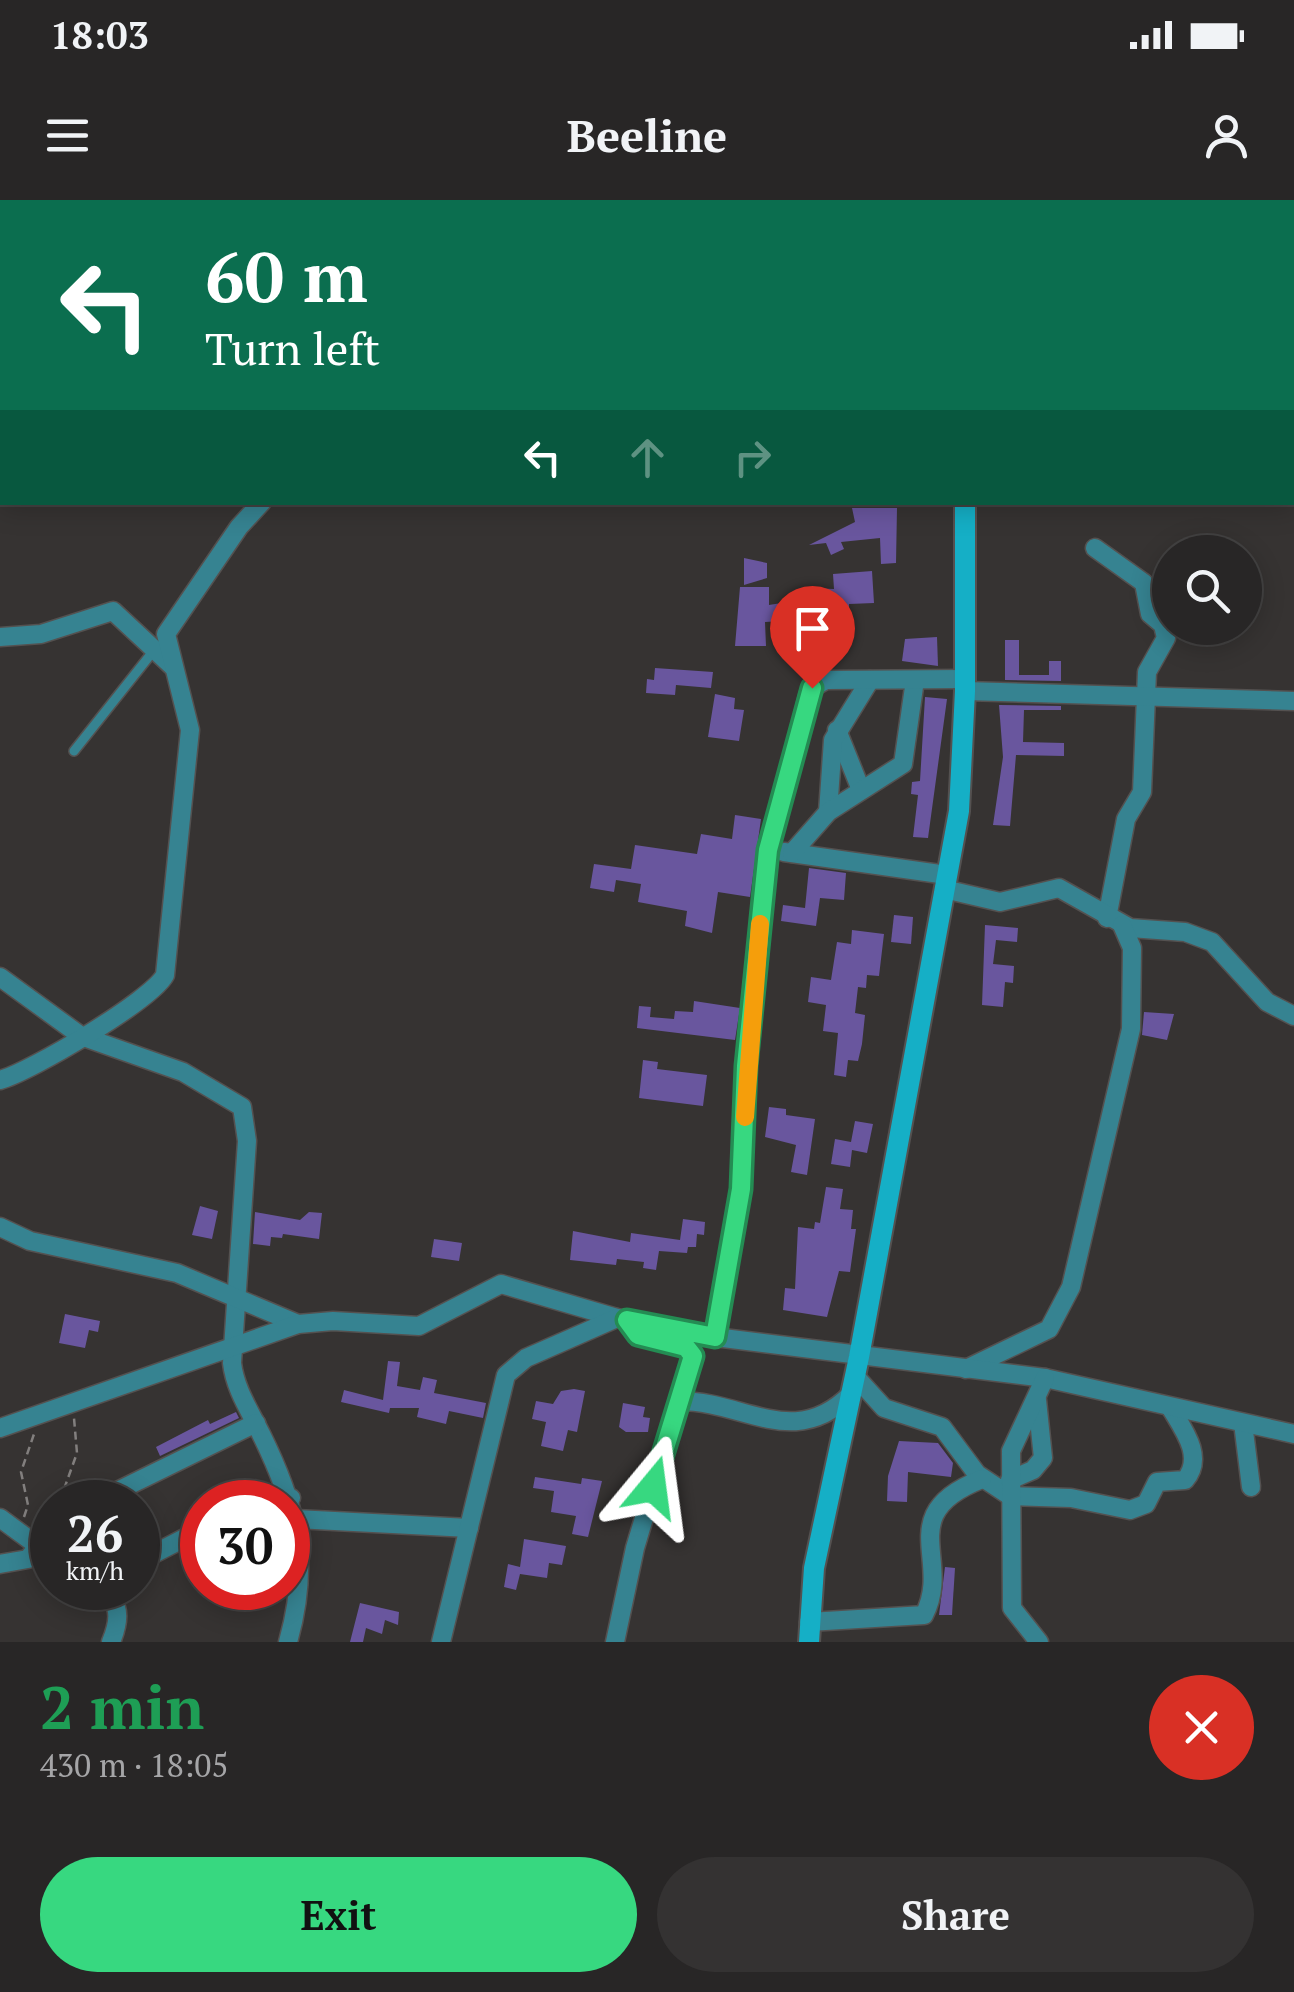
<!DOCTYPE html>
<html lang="en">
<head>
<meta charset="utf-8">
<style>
	body { margin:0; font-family:"PT Serif",serif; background:#343232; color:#f1f3f6; height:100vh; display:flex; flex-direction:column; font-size:38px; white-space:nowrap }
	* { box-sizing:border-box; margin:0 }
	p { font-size:32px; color:#a5a5a7 }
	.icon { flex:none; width:55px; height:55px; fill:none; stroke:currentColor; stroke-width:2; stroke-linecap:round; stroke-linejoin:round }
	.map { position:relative; height:1442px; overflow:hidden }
	.drawer { display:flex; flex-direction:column; background:#282626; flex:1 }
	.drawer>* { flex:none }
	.hud { position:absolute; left:0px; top:0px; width:1295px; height:305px; box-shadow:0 5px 25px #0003,0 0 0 2px #444343; background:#0b6e4f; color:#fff; overflow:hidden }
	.fabs { position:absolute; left:1152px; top:335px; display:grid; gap:20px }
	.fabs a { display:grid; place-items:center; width:110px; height:110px; border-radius:50%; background:#282626; box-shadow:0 5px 25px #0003,0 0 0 2px #444343; font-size:50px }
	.speed { position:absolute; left:30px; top:1280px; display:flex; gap:20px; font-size:50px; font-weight:700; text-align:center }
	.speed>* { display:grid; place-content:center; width:130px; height:130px; border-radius:50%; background:#282626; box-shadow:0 5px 25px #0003,0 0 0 2px #444343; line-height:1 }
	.speed small { font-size:25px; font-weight:400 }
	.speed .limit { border:15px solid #d22; background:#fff; color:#111 }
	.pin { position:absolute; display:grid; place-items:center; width:85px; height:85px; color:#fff; margin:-102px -42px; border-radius:50% 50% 50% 0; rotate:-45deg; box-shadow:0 0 10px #0007 }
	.pin .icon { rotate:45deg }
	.me { position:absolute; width:110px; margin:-55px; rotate:16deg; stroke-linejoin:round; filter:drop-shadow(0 0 8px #0008) }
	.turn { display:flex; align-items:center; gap:35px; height:210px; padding:0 40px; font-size:45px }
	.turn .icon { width:130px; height:130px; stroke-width:2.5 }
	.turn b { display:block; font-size:70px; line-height:85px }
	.lanes { display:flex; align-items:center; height:95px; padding:0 40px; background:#0003; justify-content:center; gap:50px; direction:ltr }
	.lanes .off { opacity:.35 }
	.round { display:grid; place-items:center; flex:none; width:105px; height:105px; border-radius:52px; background:#343232 }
	.head { display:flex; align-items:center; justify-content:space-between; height:170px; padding:0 40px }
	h1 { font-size:60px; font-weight:700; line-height:75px; color:#1e9e55 }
	.primary-button { display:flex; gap:20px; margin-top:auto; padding:20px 40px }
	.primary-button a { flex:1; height:115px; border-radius:60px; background:#37d880; color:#111; font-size:40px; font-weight:700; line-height:115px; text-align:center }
	.primary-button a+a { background:#343232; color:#f1f3f6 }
	.status { display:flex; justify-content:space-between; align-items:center; height:70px; padding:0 50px; background:#282626; direction:ltr }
	.status svg { height:28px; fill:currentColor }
	header { display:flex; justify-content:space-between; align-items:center; height:130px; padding:0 40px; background:#282626; font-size:45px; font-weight:700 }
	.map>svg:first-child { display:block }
</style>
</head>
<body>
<div class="status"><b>18:03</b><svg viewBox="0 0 49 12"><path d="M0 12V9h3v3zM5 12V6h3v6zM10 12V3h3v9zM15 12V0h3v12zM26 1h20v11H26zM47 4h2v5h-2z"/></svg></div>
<header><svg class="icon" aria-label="menu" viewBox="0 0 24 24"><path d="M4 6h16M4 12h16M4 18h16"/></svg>Beeline<svg class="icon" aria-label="person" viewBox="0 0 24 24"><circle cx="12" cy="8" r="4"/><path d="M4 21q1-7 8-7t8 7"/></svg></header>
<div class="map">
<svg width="1294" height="1442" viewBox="0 0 1294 1442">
	<rect width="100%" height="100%" fill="#363332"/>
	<g fill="#69569e">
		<path d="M852,308H897L896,363L881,364L880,338L841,342L844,349L831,355L826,343L809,345L855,322Z"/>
		<path d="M744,358L767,363V378L744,385Z"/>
		<path d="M872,371L874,403L849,404V410L808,408V388L834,389L833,374Z"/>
		<path d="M740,387H769V405L806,399L805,415L784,414V421L765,422L766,446H735Z"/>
		<path d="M937,437L938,466L902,461L905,439Z"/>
		<path d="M1005,440H1019V475H1049V461H1061V481L1005,480Z"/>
		<path d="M655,468L713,472L711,488L676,485L675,495L646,493L647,479L654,480Z"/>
		<path d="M715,494L735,498L734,509L744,510L739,541L708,537Z"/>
		<path d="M925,497L947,499L928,638L913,637L918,595L911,594L912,582L920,581Z"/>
		<path d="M999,505L1061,506V510H1024L1023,542L1064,543V556L1016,555L1010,626L993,625L1003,557Z"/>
		<path d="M735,615L761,619L750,697L718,692L712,733L685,726L687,711L638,702L641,684L616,680L614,692L590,688L594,664L631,669L635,645L697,654L701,634L732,639Z"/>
		<path d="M809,668L846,673L844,700L820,698L816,726L781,721L783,705L805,708Z"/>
		<path d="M894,715L913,717L911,744L891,742Z"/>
		<path d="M985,725L1018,728L1017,742L996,740L993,764L1014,766L1013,783L1005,782L1003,807L982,805Z"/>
		<path d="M852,730L884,734L879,776L867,775L866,788L858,787L855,813L865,815L862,844L858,861L848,860L846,877L834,875L838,833L823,831L826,805L808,802L811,777L831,780L837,742L851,744Z"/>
		<path d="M694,801L740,808L735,840L637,828L639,806L651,807L650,817L674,819L675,811L693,812Z"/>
		<path d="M1144,812L1174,814L1167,840L1142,835Z"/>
		<path d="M643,860L658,862L657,869L707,875L703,906L639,898Z"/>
		<path d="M769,907L786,909V915L815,919L807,975L791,972L796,945L765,937Z"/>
		<path d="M855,921L873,924L867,953L852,950L850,967L831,964L835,939L851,942Z"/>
		<path d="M826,987L843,989L840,1009L853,1010L851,1029H856L850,1072L839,1071L827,1117L783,1110L785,1088L795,1089L798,1027L814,1029L815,1022L820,1023Z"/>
		<path d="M200,1006L218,1011L212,1039L192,1035Z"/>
		<path d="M255,1012L300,1020L309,1012L322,1013L319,1039L283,1034L282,1038L271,1037L270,1046L253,1044Z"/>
		<path d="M683,1019L705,1022L704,1035L697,1034L696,1047H688L687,1053L659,1051L656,1070L643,1068L644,1062L617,1059L616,1065L570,1060L573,1031L630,1042L631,1033L680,1040Z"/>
		<path d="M434,1039L462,1043L459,1061L431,1057Z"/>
		<path d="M65,1114L100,1121L98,1132L89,1130L85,1148L59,1143Z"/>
		<path d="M388,1161L400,1162L397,1186L420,1190L423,1177L437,1180L434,1193L486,1203L483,1218L449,1211L446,1224L417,1217L419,1208H390L389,1213L341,1202L344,1190L383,1200Z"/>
		<path d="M574,1189L585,1191L577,1232L568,1230L563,1251L541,1246L546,1222L532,1219L536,1201L553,1204L561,1191Z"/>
		<path d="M623,1203L645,1207L643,1217L650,1218L648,1232H626L619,1227Z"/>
		<path d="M236,1212L239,1218L160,1256L156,1247L208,1220L210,1224Z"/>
		<path d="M899,1241L938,1243L953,1263L951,1277L908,1272L907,1302L887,1301L888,1276Z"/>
		<path d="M535,1277L581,1284L582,1278L602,1281L588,1337L572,1334L576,1316L551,1312L554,1291L533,1288Z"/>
		<path d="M524,1339L566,1346L562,1365L549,1363L547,1378L520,1374L516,1390L504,1387L508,1364L520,1367Z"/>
		<path d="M945,1367L955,1368L952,1415H939Z"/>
		<path d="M360,1403L399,1412L398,1425L385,1420L382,1434L366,1428L363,1442H350Z"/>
	</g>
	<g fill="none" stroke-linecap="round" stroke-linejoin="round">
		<g stroke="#545150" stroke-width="12">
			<path id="lane" d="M74,551L155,449"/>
		</g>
		<g stroke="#545150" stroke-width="21">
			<g id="street">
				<path d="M291,0L292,2"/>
				<path d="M606,0L607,2"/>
				<path d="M779,0L780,2"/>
				<path d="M0,77L2,79"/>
				<path d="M1292,135H1294"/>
				<path d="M0,207L2,204"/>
				<path d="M1095,348L1144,383L1150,414L1163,425L1166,438L1147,472L1142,592L1126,619L1107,718"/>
				<path d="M0,437L41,434L113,411L172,466"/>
				<path d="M965,491L1294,501"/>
				<path d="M837,530L861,590"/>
				<path d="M828,612L833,540L870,480"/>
				<path d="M784,652L947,675"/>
				<path d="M792,653L828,612L903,564L915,480"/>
				<path d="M944,689L1000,702L1059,688L1130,728L1185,732L1212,742L1267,802L1294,816"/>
				<path d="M0,777L81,836L183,872L242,907L247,941L232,1163C235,1189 250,1211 261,1234C297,1307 311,1361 288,1442"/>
				<path d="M0,880C30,872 152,800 165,775L190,530L166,434L239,327L262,302"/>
				<path d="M0,1027L30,1041L177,1073L298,1124"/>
				<path d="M715,1137L741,989L746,866L769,650L808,496L812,488L826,480L964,479"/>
				<path d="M966,1169L1049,1129L1071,1087L1131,829L1132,748L1122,725"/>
				<path d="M855,1176L884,1208L942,1227L977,1274L1010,1296L1071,1298L1130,1310L1146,1304L1157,1282L1185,1280C1205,1257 1183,1229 1170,1207"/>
				<path d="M679,1201C745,1201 794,1251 851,1194"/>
				<path d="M1243,1223L1251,1287"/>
				<path d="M0,1228L298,1124L333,1121L419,1126L501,1084L617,1118L715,1137L1045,1178L1294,1234"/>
				<path d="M1010,1280L1033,1270L1043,1258L1037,1200"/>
				<path d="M95,1302L256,1223"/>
				<path d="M255,1302L291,1298"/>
				<path d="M0,1318L38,1346L52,1365"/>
				<path d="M296,1319L469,1328"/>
				<path d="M138,1362L202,1329"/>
				<path d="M0,1364L28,1359L52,1328"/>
				<path d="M89,1388C121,1396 122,1415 111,1442"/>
				<path d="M809,1422L924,1415C953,1360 892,1314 982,1279"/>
				<path d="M441,1442L506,1175L526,1158L617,1118"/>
				<path d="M615,1442L635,1348L693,1155L686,1147L638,1135L627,1120"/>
				<path d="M1039,1442L1012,1408L1011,1251L1045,1178"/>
			</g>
		</g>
		<g stroke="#545150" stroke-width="24">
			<g id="secondary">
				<path d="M956,0V2"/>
				<path d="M809,1442L814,1368L859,1157L959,611L965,491V302"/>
			</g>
		</g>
		<g stroke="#827f7e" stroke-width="2.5" stroke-dasharray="8 5" stroke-linecap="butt">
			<path d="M64,1302L63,1292L77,1253L74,1218"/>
			<path d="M24,1317L28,1305L21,1272L34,1234"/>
		</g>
		<use href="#lane" stroke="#368391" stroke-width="9"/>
		<use href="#street" stroke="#368391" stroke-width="18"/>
		<use href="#secondary" stroke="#15afc6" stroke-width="20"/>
	</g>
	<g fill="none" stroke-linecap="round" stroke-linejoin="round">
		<g stroke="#248c53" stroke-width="25">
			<path id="route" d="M653,1287L693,1156L686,1147L638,1135L627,1120L715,1137L741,989L746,866L768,650L812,488"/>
		</g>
		<use href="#route" stroke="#37d880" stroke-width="18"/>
		<path stroke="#f59e0b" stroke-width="18" d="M745,917L760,724"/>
	</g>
</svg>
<div class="fabs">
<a><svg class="icon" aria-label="search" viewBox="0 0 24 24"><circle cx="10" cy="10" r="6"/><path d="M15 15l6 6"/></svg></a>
</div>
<div class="speed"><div>26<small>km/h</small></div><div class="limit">30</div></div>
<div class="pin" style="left:812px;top:488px;background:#d93025"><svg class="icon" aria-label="arrive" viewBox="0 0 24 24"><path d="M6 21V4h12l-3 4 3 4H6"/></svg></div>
<svg class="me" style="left:653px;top:1287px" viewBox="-20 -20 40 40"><path d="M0-17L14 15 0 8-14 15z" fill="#37d880" stroke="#fff" stroke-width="4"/></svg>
<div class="hud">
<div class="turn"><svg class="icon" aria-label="left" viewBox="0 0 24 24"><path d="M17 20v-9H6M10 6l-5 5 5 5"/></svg><div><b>60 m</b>Turn left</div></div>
<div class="lanes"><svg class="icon" aria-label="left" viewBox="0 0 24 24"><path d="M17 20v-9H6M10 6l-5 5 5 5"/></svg><svg class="icon off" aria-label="ahead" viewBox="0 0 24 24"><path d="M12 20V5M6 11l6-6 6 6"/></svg><svg class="icon off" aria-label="right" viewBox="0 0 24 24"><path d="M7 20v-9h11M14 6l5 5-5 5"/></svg></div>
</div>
</div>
<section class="drawer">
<div class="head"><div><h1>2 min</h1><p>430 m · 18:05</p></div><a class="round" style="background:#d93025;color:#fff"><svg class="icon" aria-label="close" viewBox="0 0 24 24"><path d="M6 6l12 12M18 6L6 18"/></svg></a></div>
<div class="primary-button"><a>Exit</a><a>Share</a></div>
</section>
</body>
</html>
